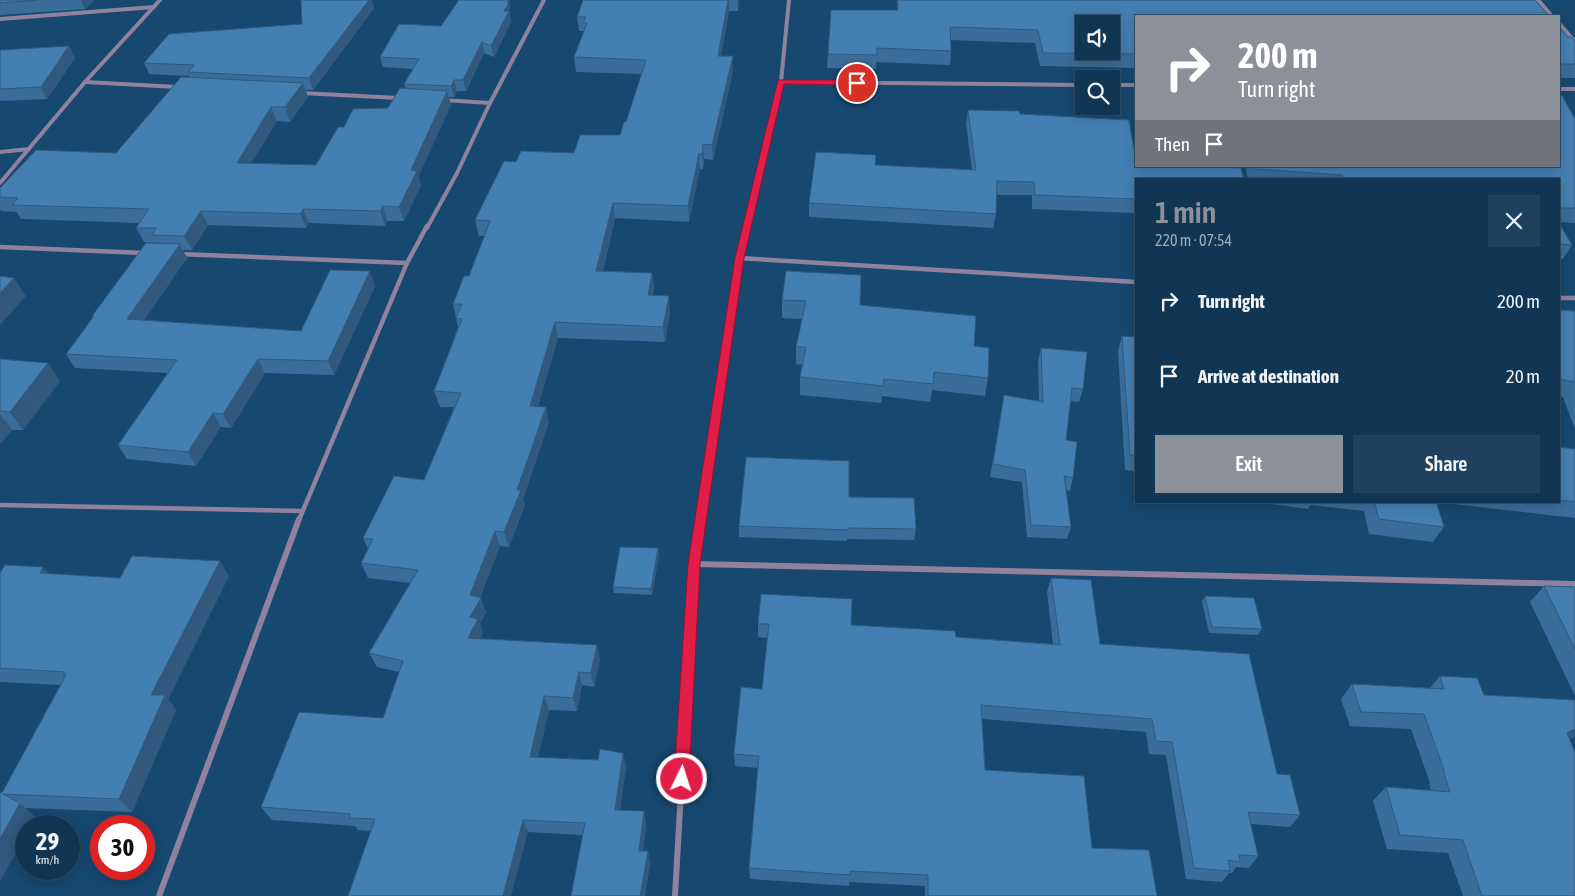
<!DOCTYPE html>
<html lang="en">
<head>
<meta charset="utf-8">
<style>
	body { margin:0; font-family:"Asap Condensed",sans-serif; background:#1e415d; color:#f1f3f6; height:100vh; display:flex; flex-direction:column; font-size:19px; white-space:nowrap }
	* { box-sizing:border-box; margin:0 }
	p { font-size:16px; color:#9cabb8 }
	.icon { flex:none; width:28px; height:28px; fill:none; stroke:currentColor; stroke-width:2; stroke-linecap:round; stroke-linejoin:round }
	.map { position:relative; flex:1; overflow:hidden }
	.details { position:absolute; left:1135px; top:178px; width:425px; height:325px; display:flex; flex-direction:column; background:#113653; border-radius:0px; box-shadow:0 2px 12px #0003,0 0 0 1px #30506a }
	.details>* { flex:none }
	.guide { position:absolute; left:1135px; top:15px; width:425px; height:152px; border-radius:0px; box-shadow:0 2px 12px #0003,0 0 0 1px #30506a; background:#8c9099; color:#fff; overflow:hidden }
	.fabs { position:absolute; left:1075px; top:15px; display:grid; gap:10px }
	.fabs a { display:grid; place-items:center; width:45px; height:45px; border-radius:0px; background:#113653; box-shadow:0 2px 12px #0003,0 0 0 1px #30506a; font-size:25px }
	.speed { position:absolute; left:15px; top:815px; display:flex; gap:10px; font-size:25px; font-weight:700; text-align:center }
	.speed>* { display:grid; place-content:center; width:65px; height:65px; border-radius:50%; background:#113653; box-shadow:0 2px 12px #0003,0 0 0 1px #30506a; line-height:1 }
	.speed small { font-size:12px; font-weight:400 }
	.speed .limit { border:8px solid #d22; background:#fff; color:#111 }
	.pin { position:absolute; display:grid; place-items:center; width:42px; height:42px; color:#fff; margin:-21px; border:2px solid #fff; border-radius:50%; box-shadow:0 1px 5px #0007 }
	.me { position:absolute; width:55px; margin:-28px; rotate:4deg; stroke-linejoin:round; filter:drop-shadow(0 0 4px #0008) }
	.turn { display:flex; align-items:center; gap:18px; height:105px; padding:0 20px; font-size:22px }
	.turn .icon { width:65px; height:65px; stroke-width:2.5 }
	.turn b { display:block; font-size:35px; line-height:42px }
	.then { display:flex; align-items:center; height:48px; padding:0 20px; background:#0003; gap:10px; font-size:19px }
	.round { display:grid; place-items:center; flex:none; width:52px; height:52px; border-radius:0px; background:#1e415d }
	.summary { display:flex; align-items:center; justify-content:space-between; height:85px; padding:0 20px }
	h1 { font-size:30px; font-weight:600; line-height:38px; color:#8c9099 }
	.button { display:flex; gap:10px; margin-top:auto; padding:10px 20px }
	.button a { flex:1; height:58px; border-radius:0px; background:#8c9099; color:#fff; font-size:20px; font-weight:600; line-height:58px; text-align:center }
	.button a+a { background:#1e415d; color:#f1f3f6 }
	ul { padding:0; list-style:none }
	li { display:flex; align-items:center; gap:15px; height:75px; padding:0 20px }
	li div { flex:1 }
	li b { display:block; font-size:19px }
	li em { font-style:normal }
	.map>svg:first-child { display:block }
</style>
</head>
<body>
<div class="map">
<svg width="1575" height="896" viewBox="0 0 1575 896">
	<rect width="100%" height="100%" fill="#17486f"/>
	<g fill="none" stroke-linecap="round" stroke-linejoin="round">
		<g stroke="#90829f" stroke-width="4">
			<path d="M1538,0L1552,16"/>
			<path d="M0,19L154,7"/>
			<path d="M1559,23L1575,42"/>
			<path d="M85,82L177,87"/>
			<path d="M781,82L1084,85"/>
			<path d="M1111,85H1136"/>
			<path d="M1559,89H1575"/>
			<path d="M301,93L399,98"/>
			<path d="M490,103L544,0"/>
			<path d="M0,152L29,149"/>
			<path d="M0,183L85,82L160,0"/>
			<path d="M427,228L457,173L490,103L443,100"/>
			<path d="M746,228L781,82L789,0"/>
		</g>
		<g stroke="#90829f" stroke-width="4.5">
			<path d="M0,247L144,253"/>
			<path d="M178,254L407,263"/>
			<path d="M739,258L1136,282"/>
			<path d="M1559,298H1575"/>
			<path d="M0,505L302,511"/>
			<path d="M299,520L407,263L427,226"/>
			<path d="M700,520L739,258L747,226"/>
		</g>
		<g stroke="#90829f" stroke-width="6">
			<path d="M694,564L1575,584"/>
			<path d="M159,896L299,519"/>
			<path d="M675,896L694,564L701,519"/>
		</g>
	</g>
	<g fill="#3a6d99">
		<path d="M0,0H94L85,9L0,15Z"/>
		<path d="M510,0V16L511,22L494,57L484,53L466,91H457L454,97H449L451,105L418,177L421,185L404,221H387L385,226L309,223L306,228L208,225L192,250H182L187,258L144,320L301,331L375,286L334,375L265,373L231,428L221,427L196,466L127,459L118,445L168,373L75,368L66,354L93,318L92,316L156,243L144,242L136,228L139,223L21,219L17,212L1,211L0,209V188L116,153L190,78L189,76L149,74L144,63L374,8L313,90H305L308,97L290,122L277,121L251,163L316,165L344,127L388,108L406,89L404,84L413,69L383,67L380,57L441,26Z"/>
		<path d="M583,0H739L738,11H729L721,56H733V71L713,160L704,159L703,169H700L689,222L615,218L603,271L652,273L654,288L652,296L670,312L665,342L558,338L538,406L549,422L523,499L525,505L509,547L500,546L480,598L486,612L480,624L483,633L480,639L600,659L594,687L582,685L577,711L549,710L538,757L598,760L623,753L626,766L620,811H644L646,824L643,851H648L650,863L645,896H571L583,835L528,832L371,831L358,830L355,826L272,820L261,807L383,718L399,672L377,667L369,653L410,583L368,578L361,563L368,549L363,538L424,480L454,407H440L434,391L458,327L456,318V317L453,304L469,276L485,236H479L475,220L516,162L574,153L620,135L626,122L642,74L576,72L574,57L584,31H579L577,17Z"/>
		<path d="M897,0H1535L1136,16V68L1040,66L1035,43L951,40V51L950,65L876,62V69L827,68L828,54L897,10Z"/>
		<path d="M1559,27L1568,37L1575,41V78H1559Z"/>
		<path d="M0,50L75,58L47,99L0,101Z"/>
		<path d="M968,110L1020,114L1136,179V213L1032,209V195H996V214L993,228L809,217V203L875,165L972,170L966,124Z"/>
		<path d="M1575,119V223L1559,222V179H1248L1245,166H1559Z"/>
		<path d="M1559,223L1572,245L1563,259H1559Z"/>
		<path d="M782,300L860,305L974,346L988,378L985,396L932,390L930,402L882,396L881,403L800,395V377L802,365L796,364V347L802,319L782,318Z"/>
		<path d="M1559,310L1575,311V429L1563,397L1559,396Z"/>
		<path d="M1122,336L1136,337V471L1125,470L1118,351Z"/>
		<path d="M1041,348L1083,389L1079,402L1070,401L1066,440L1073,478L1070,491L1066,490L1071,527L1067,539L1027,537L1022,482L990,477L1004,395L1039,401L1038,361Z"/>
		<path d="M0,359L60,381L23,430H12L0,444Z"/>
		<path d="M1559,447L1574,449L1575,448V518L1436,502L1444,527L1433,542L1369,534L1364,511L1310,505L1308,509L1258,502V501H1559Z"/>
		<path d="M849,497L916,529L914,540L847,539V541L739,537V526Z"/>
		<path d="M659,555L652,595L614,593L613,587Z"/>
		<path d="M0,573L49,574L120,578L229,576L168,699L176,710L132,812L25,808L35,817L2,793L61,685L0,682Z"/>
		<path d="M1051,578L1100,644L1277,774L1300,815L1290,827L1251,824L1258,856L1249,868L1236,867L1232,873H1229L1222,882L1186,879L1166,755L1149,754L1146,732L982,719L985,770L1092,848L1157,896H925V886L849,882V886L750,879L749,868L758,768L735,766L734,754L762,689L767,638L758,637V624L851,625L956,637L1053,644L1047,592Z"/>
		<path d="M1544,586L1575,587V696L1530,602Z"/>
		<path d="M1205,596L1262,629L1258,635L1209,633L1202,602Z"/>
		<path d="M1440,676L1484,695L1569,739L1575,896H1463L1448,853L1387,849L1373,801L1386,787L1431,790L1429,784L1430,783L1411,729L1350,726L1341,699L1352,684L1430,688Z"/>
	</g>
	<g fill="#30597d">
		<path d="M81,0H94L85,9Z"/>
		<path d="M369,0H372L374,8L313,90L309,78Z"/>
		<path d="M508,0H510V16L511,22L494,57L491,46Z"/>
		<path d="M728,0H729V11L718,70V56Z"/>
		<path d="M737,0H739L738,11Z"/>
		<path d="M482,42L484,53L466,91L463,80Z"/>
		<path d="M69,46L75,58L47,99L41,87Z"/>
		<path d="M733,56V71L713,160L712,145Z"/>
		<path d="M454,80L457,91L454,97L451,86Z"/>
		<path d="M303,83L308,97L290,122L285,107Z"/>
		<path d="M447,91L451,105L418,177L421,185L404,221L399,207L411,170Z"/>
		<path d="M271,107L277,121L243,177L237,163Z"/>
		<path d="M703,144L704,159L703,169L702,154Z"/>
		<path d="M699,154L700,169L689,222L688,206Z"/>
		<path d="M613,203L615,218L599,286L596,271Z"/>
		<path d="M383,206L387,221L385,226L380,211Z"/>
		<path d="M303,209L309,223L306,228L300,214Z"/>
		<path d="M201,211L208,225L192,250L184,236Z"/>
		<path d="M180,244L187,258L135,333L127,319Z"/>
		<path d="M370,271L375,286L334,375L328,361Z"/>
		<path d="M652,273L654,288L649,311L648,295Z"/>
		<path d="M14,278L26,296L0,325V293Z"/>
		<path d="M669,296L670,312L665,342L663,327Z"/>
		<path d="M555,322L558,338L534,421L530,406Z"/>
		<path d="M258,359L265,373L231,428L223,414Z"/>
		<path d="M48,363L60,381L23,430L10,412Z"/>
		<path d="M546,407L549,422L523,499L525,505L509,547L504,532L517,490Z"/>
		<path d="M213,413L221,427L196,466L188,452Z"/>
		<path d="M0,414L12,430L0,444Z"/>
		<path d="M495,531L500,546L478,603L481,598L486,612L480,624L483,633L473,652L468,638L470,617V595Z"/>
		<path d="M658,548L659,555L652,595L651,589Z"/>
		<path d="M220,561L229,576L168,699L176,710L132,812L119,799L151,695Z"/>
		<path d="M43,567L56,582L40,573Z"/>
		<path d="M597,645L600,659L594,687L591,673Z"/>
		<path d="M579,672L582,685L577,711L573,698Z"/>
		<path d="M544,696L549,710L535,770L530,757Z"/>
		<path d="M1575,729V737L1551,748L1567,733Z"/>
		<path d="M623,753L626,766L618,823L615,810Z"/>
		<path d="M20,803L35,817L30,826H26V834L0,882V839Z"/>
		<path d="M644,811L646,824L642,862L639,851Z"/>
		<path d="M523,820L528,832L511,896H503Z"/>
		<path d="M648,851L650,863L645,896H640Z"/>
	</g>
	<g fill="#447fb2" stroke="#30597d" fill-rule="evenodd">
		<path d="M0,0H38L0,3Z"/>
		<path d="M301,0H369L309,78L188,72L194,65L144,63L169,34L302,24Z"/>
		<path d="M459,0H508V5L504,11H509L491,46L482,42L463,80H454L451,86L404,84L419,59L380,57L399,24L441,26Z"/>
		<path d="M583,0H728L718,56H733L712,145L703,144L702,154H699L688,206L613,203L596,271L652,273L648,295L669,296L663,327L555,322L530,406L546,407L517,490H521L504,532L495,531L470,595L481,598L470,617L478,619L468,638L597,645L591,673L579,672L573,698L544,696L530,757L598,760L600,749L623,753L615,810L644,811L639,851H648L640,896H571L585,823L523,820L503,896H348L375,819L349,818L351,814L261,807L299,712L383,718L403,661L369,653L418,570L361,563L373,539L363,538L394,476L424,480L461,393L434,391L462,319L456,318L462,304H453L464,276H469L490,221L475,220L504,161L516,162L521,151L574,153L580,135H620L624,122H626L646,60L574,57L587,23H583L586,17H577Z"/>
		<path d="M898,0H1535L1549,16H1136V54L1043,53L1038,30L950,27L951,51L877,48V55L828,54L831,10H898ZM1084,24H1111V51H1084Z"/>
		<path d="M1559,27L1568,37H1571L1575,41V64H1559Z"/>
		<path d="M69,46L41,87L0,89V50Z"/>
		<path d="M181,77L303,83L285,107H271L237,163L316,165L338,127H344L353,109L388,108L400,88L447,91L411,170L417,171L399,207L383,206L380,211L303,209L300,214L201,211L184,236L152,235L156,228H136L149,209L12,205L18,198L0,197V188L36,150L116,153Z"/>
		<path d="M1559,90L1575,119V208H1559V179H1344L1342,175L1255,169L1254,166H1559Z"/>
		<path d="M968,110L1019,111L1020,114L1129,120L1136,161V166H1196L1241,168L1244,179H1136V199L1035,195L1034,182L997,181L996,214L809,203L816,152L876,155L875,165L976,170Z"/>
		<path d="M1559,223L1572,245L1559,244Z"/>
		<path d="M146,243L180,244L127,319L301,331L330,270L370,271L328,361L258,359L223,414L213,413L188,452L118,445L177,360L66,354L94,316H92Z"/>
		<path d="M786,271L861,275L860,305L976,316L974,346L989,348L988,378L934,372L933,384L884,379L883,386L800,377L806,347H796L806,301L782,300Z"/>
		<path d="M0,276L14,278L0,293Z"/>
		<path d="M1559,310L1575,311V383L1574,382L1559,379Z"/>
		<path d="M1122,336L1136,337V456L1130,455Z"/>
		<path d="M1041,348L1087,352L1083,389L1072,388L1066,440L1077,442L1073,478L1064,476L1071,527L1031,525L1025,470L993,464L1004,395L1043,402Z"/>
		<path d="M0,359L48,363L10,412L0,411Z"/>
		<path d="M1559,447L1575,449V502L1559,500Z"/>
		<path d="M746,457L849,461V497L914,498L916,529L848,528V530L739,526Z"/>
		<path d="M1374,501H1436L1444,527L1379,519Z"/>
		<path d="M620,547L658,548L651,589L613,587Z"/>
		<path d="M132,556L220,561L151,695H165L119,799L3,794L20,803L0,839V792L2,793L66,675H63L65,672L0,668V573L5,565L43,567L40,573L120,578Z"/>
		<path d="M1051,578L1091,580L1100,644L1249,654L1277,774L1290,775L1300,815L1248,812L1258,856L1239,855L1240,862L1228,860L1230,871L1194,868L1172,742L1156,741L1152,719L981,705L985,770L1084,776L1092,848L1149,850L1157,896H928V875L850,871V875L749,868L759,756L734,754L741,687L762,689L769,624H758L761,594L852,599L851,625L955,631L956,637L1060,645Z"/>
		<path d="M1544,586L1575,587V649Z"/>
		<path d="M1205,596L1254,598L1262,629L1212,627Z"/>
		<path d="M1440,676L1477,678L1484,695L1575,700V729L1567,733L1575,752V896H1482L1463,840L1400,835L1386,787L1450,792L1443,770H1444L1424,714L1361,712L1352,684L1444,689Z"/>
	</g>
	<path fill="#e11d48" stroke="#92132f" d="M778,80H857L861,83L857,85L784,84L744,258L700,564L689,779L687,784L682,786L676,784L674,779L688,564L735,258Z"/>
</svg>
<div class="fabs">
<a><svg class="icon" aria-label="sound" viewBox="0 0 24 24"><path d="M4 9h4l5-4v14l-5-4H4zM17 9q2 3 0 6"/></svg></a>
<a><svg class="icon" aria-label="search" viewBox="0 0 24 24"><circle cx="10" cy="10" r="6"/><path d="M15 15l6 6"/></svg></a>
</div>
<div class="speed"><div>29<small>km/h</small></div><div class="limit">30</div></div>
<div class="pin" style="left:857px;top:83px;background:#d93025"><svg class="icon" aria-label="arrive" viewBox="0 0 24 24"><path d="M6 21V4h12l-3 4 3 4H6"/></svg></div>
<svg class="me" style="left:682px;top:779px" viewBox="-20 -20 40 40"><circle r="17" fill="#e11d48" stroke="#fff" stroke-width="3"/><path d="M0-11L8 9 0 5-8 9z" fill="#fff"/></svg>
<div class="guide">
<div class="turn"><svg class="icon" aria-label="right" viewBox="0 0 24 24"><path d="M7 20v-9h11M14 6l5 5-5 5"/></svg><div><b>200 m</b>Turn right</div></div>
<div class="then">Then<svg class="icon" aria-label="arrive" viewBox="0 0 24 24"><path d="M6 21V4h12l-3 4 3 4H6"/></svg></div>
</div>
<section class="details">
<div class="summary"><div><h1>1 min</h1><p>220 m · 07:54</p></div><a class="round"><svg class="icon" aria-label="close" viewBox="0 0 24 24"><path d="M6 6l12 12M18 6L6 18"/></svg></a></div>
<ul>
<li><svg class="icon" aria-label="right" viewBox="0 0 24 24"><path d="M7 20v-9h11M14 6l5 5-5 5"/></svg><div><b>Turn right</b></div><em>200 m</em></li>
<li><svg class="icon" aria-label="arrive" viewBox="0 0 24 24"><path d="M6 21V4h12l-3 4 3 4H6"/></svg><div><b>Arrive at destination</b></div><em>20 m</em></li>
</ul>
<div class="button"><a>Exit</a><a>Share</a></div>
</section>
</div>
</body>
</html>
